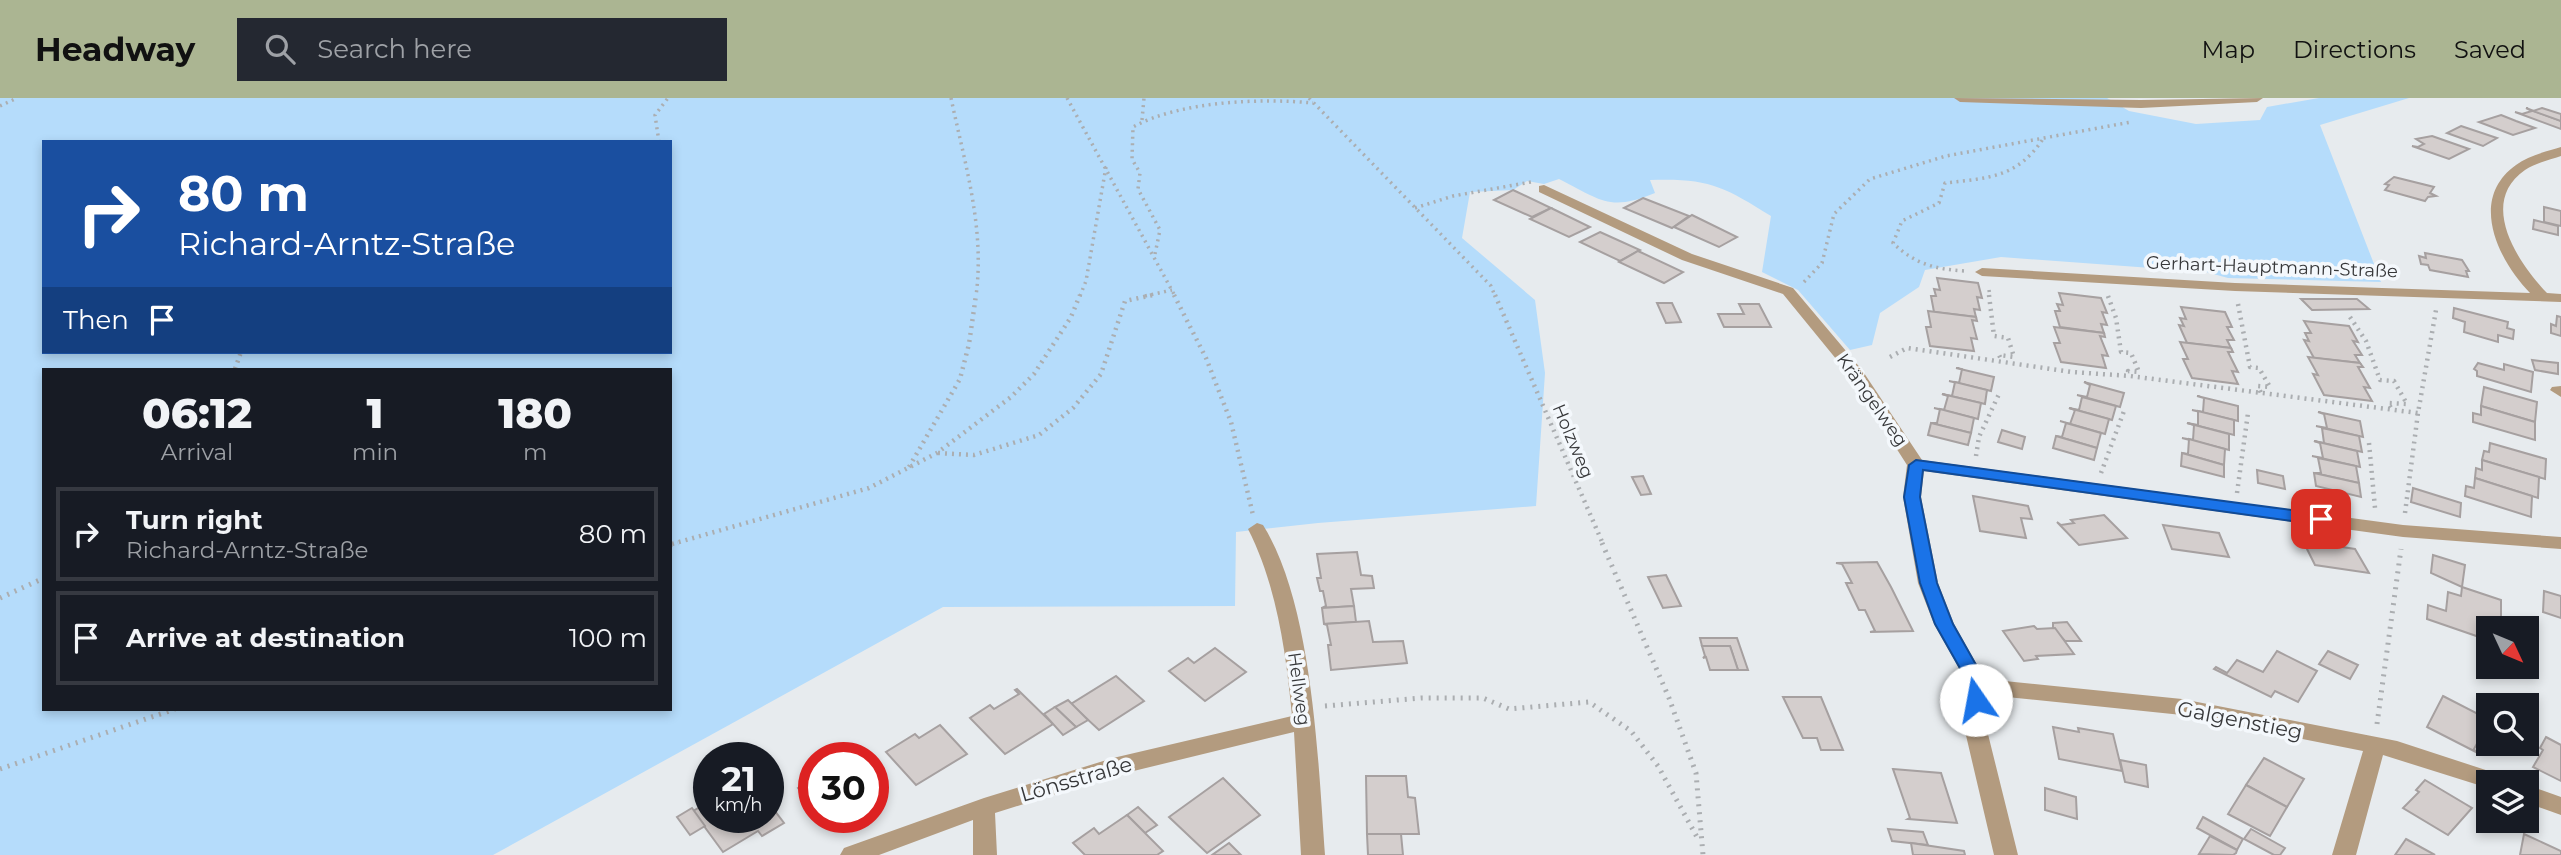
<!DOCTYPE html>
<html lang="en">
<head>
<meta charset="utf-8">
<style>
	body { margin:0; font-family:Montserrat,sans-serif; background:#242831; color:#f1f3f6; height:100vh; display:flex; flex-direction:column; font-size:26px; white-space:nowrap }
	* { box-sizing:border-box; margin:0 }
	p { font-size:23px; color:#9ea1a6 }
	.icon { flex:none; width:38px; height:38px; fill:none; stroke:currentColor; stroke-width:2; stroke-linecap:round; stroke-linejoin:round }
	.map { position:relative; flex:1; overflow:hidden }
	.drawer { position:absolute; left:42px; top:270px; width:630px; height:343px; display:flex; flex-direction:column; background:#171b24; border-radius:0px; box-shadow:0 4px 10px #0003 }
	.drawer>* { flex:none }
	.hud { position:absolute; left:42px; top:42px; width:630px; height:214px; border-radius:0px; box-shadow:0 4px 10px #0003; background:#1a4fa0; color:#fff; overflow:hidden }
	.needle { width:46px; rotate:134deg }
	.buttons { position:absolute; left:2476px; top:518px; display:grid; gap:14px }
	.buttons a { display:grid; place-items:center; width:63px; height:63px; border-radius:0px; background:#171b24; box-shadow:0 4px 10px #0003; font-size:35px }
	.speed { position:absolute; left:693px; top:644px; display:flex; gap:14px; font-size:35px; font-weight:700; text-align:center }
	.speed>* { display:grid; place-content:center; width:91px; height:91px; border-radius:50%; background:#171b24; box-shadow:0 4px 10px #0003; line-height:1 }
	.speed small { font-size:18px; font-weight:400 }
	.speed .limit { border:10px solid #d22; background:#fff; color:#111 }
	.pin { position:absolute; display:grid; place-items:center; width:60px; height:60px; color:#fff; margin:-30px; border-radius:14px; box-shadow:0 4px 10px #0006 }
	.me { position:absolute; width:77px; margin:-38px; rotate:348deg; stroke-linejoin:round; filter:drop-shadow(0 0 5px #0008) }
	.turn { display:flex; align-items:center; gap:24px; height:147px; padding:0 21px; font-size:32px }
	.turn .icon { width:91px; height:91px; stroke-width:2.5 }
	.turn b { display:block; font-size:49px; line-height:60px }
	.then { display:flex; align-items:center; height:66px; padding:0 21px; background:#0003; gap:14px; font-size:26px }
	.eta { display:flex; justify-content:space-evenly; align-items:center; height:119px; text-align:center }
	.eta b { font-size:42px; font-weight:800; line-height:49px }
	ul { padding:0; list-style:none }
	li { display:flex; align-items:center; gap:21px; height:94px; margin:0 14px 10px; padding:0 7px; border:4px solid #363941; border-radius:0px }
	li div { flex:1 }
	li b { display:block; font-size:26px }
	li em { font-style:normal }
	header { display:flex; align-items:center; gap:42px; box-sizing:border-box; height:98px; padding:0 35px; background:#abb592; color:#111 }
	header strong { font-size:33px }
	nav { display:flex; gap:38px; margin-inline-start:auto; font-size:24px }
	.search { width:490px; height:63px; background:#242831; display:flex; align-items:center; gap:18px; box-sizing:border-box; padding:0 24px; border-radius:0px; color:#9ea1a6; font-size:26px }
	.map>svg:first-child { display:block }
</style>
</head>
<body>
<header>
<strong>Headway</strong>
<div class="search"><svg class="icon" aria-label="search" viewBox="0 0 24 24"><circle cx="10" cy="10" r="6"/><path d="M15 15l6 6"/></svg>Search here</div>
<nav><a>Map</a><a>Directions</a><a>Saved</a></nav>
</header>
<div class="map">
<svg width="2561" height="757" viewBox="0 0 2561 757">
	<rect width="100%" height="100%" fill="#e7ebee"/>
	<path fill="#b5dcfb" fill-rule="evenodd" d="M0,0H2107L2129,13L2196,26L2260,22L2267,9L2319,0H2409L2320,27L2381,184L2228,180L2206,174L2001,159L1925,172L1919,189L1880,215L1872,247L1850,252L1798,192L1762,174L1771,118C1723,88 1708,80 1650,82L1655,95C1609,114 1601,102 1559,81L1544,86L1527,83L1513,92L1470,94L1462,140L1535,202L1545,275L1536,408L1318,425L1236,434L1235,508L943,509L493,757H0ZM44,44H670V254H44ZM44,271H670V611H44Z"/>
	<g fill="#d4cecd" stroke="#a6a0a0" stroke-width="2">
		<path d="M2526,10L2561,23V31L2515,14L2522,16L2532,13Z"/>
		<path d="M2542,10L2561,16V23L2533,13Z"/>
		<path d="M2501,17L2516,23L2535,30L2513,37L2479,24Z"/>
		<path d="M2461,28L2497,40L2483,48L2447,35Z"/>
		<path d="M2432,38L2469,51L2449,61L2412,48L2418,49L2424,46L2416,41Z"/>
		<path d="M2394,79L2434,89L2430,95L2436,98L2428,99L2425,103L2385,92L2389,87L2385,86Z"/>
		<path d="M1513,92L1551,110L1532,119L1494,102Z"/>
		<path d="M1643,100L1689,118L1672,130L1624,110Z"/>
		<path d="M2544,109L2561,113V128L2544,124Z"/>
		<path d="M1551,110L1590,129L1569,139L1530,121Z"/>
		<path d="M1692,117L1737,139L1719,149L1674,129Z"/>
		<path d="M2534,122L2558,128V137L2533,131Z"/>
		<path d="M1600,134L1640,152L1620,163L1580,144Z"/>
		<path d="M1638,153L1683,174L1664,185L1619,164Z"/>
		<path d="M2425,155L2462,162L2469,173H2466L2468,179L2430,172L2428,167L2421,166L2419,158L2426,160Z"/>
		<path d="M1937,180L1978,185L1982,200L1977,199L1980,212L1974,211L1976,219L1934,214L1931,198H1936L1934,191L1940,192Z"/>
		<path d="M2059,195L2101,200L2107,215L2102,214L2107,227L2101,226L2104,235L2060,229L2055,213H2060L2057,206L2063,207Z"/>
		<path d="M2301,201H2357L2369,211L2312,212Z"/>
		<path d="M1657,205H1672L1681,224L1666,225Z"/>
		<path d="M1739,206H1759L1771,229H1724L1718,216H1744Z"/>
		<path d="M2181,209L2225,214L2232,229H2227L2234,242H2227L2231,250L2187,245L2179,227L2184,228L2180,220L2186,221Z"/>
		<path d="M2454,210L2508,224L2507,230L2514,232L2513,241L2498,237V244L2464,234L2465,224L2453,220Z"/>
		<path d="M1928,213L1976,219L1977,223L1972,222L1977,241L1971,240L1974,253L1930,248L1926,229H1931Z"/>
		<path d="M2557,218L2561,219V238L2551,235V226L2556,228Z"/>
		<path d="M2304,223L2349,228L2358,244L2353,243L2362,257H2355L2360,265L2314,260L2304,242L2309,243L2305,235H2311Z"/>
		<path d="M2054,229L2104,235L2105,239L2100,238L2108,258L2102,257L2106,270L2061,264L2054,245H2060Z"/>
		<path d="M2180,244L2231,250L2233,254H2228L2238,274L2232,273L2238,286L2192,280L2183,261H2188Z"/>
		<path d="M2308,259L2360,265L2363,269H2358L2370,290L2364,289L2372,303L2324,297L2313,276L2318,277Z"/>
		<path d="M2532,262L2558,265V276L2535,272Z"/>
		<path d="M2478,265L2504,272V266L2533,274L2531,294L2477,278V273L2474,271Z"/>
		<path d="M1956,270L1994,279L1991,293L1949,283L1959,285L1962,271Z"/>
		<path d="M1955,284L1987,292L1985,306L1942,296L1952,298Z"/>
		<path d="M2084,284L2124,295L2120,309L2077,297L2087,299L2090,287Z"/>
		<path d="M2484,289L2537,304L2535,324L2481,308Z"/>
		<path d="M1942,296L1981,305L1978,321L1934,310L1944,312L1948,298Z"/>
		<path d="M2197,298L2238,308V323L2192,312L2203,314L2204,300Z"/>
		<path d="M2082,299L2116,308L2112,322L2069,310L2079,312Z"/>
		<path d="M2481,308L2535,324V342L2473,324V315L2481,317Z"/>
		<path d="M2069,310L2109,321L2105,336L2060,323L2070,326L2075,312Z"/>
		<path d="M1940,311L1974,320L1971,335L1931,325H1937Z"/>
		<path d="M2198,313L2234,322V337L2187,325L2198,327Z"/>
		<path d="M2318,314L2360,323L2363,339L2316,328L2327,330L2324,316Z"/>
		<path d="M1931,325L1971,335L1968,347L1928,337Z"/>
		<path d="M2066,325L2101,335L2097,350L2056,338L2062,339Z"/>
		<path d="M2187,325L2229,336V352L2182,340L2193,342L2194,327Z"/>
		<path d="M2322,330L2359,338L2362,354L2314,343L2324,345Z"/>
		<path d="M2002,332L2025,339L2022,351L1998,344Z"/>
		<path d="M2056,338L2097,350L2094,362L2053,350Z"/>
		<path d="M2189,341L2225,351L2224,367L2182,355L2188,356Z"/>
		<path d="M2314,343L2357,353L2360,369L2312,358L2323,360L2320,345Z"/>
		<path d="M2490,345L2546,361L2545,381L2482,362L2484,353L2489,354Z"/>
		<path d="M2182,355L2224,367V379L2181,368Z"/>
		<path d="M2318,360L2356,368L2359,385L2314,375H2321Z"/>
		<path d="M2482,362L2539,379L2538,400L2475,380L2476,370L2482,372Z"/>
		<path d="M2257,372L2283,378L2285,391L2258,385Z"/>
		<path d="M2314,375L2359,385L2361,399L2316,388Z"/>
		<path d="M1643,378L1651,396L1641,397L1632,379Z"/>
		<path d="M2475,380L2532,398L2531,419L2465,398L2466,388L2474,390Z"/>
		<path d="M2413,390L2461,405L2460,419L2411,404Z"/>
		<path d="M1973,398L2028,408L2032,421L2021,420L2026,440L1980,433Z"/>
		<path d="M2104,417L2127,440L2079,447L2057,424L2061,427L2074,425L2071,422Z"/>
		<path d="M2163,427L2219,435L2229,459L2172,451Z"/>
		<path d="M2303,443L2355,451L2369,475L2315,467Z"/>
		<path d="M1357,454L1361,477L1372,478L1374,490L1351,491L1354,508L1322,510L1326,508L1323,493H1320L1317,480H1321L1317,456Z"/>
		<path d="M2433,457L2465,467L2462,489L2431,475Z"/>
		<path d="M1877,464L1891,489L1913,533L1870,534L1875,533L1865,512H1859L1846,485H1852L1842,466L1836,465Z"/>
		<path d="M1666,477L1681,508L1663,510L1648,479Z"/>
		<path d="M2462,489L2501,502V519L2506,521V530H2488V542L2427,521L2428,507L2446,513L2448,494L2461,498Z"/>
		<path d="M2544,493L2561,498V520L2543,514Z"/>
		<path d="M1354,508L1356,524L1324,526L1322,510Z"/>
		<path d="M1369,523L1373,544L1403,543L1407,565L1331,572L1328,547H1331L1327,527L1324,526Z"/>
		<path d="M2067,524L2081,543H2065L2053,530V525Z"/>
		<path d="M2034,528L2037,531L2055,530L2074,556L2036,558L2038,561L2024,563L2003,533Z"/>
		<path d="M1700,540H1737L1748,572H1738L1730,548H1702Z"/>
		<path d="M1702,548H1730L1738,572H1710L1706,559L1703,560L1705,558Z"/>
		<path d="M1215,550L1246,574L1205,603L1169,573L1188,560L1194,565Z"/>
		<path d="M2277,553L2317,573L2298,604L2275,593L2271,599L2214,571L2216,569L2227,575L2237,562L2263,574Z"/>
		<path d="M2328,553L2358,567L2350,581L2319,566Z"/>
		<path d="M1116,578L1144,603L1099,632L1071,606Z"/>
		<path d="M1017,591L1053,626L1005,656L970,620L990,607L994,611L1019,596L1015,592Z"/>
		<path d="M2443,598L2488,621V627L2480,641L2483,643L2479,642L2474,651L2476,654L2427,629Z"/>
		<path d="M1783,599H1821L1843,652H1821L1817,640H1803Z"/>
		<path d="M1068,602L1088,622L1076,629L1055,609Z"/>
		<path d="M1055,609L1076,629L1063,637L1044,616Z"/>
		<path d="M940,627L967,656L916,687L886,654L915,636L919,640Z"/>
		<path d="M2053,629L2079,634L2078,630L2113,636L2122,673L2059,661Z"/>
		<path d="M2546,639L2561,647V683L2533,669L2543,652L2540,650Z"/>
		<path d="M2264,660L2304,681L2287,709L2246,687Z"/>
		<path d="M2120,662L2146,667L2148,689L2125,684Z"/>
		<path d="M1893,671L1941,675L1957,725L1908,721L1910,720Z"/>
		<path d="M1366,678H1406L1408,699L1415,700L1419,736H1367Z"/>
		<path d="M814,680V710L798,690Z"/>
		<path d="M1223,680L1260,717L1207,755L1169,719Z"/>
		<path d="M2425,682L2472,710L2448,737L2403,710L2419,694L2416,692Z"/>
		<path d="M2246,687L2287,709L2270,738L2228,716Z"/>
		<path d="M2045,690L2076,699L2077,721L2045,712Z"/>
		<path d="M709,704V719H768V704L784,725L762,738L758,733L723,754L693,713Z"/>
		<path d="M1138,709L1157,727L1145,735L1127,717Z"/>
		<path d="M692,710L705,728L690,737L677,719Z"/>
		<path d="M1127,717L1163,753L1157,757H1085L1073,745L1094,730L1099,736Z"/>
		<path d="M2203,719L2243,741L2237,752L2197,730Z"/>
		<path d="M1888,731L1923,734L1928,747L1892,743Z"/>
		<path d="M2251,731L2285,750L2280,757H2274L2244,741Z"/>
		<path d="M1367,736H1401L1403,757H1368Z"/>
		<path d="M2524,736L2561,753V757H2520Z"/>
		<path d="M2210,738L2237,752L2236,755L2233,757L2199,756Z"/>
		<path d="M2406,741L2435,757H2395Z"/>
		<path d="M1229,745L1241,757H1212Z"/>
		<path d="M1911,745L1964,753L1965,757H1913Z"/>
	</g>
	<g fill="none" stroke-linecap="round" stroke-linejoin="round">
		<g stroke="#abaeb1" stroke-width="3.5" stroke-dasharray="2 4.5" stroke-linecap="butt">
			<path d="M951,0C965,67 985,130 976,198"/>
			<path d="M1067,0L1175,198"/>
			<path d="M1309,0L1491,188L1495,198"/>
			<path d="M0,8L17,0"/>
			<path d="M1142,22L1144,0"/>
			<path d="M659,44L655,17L668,0"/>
			<path d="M1415,110L1453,98L1531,84"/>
			<path d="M1155,156L1160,132L1138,91L1140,75L1132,61L1133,29C1180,3 1261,0 1313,5"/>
			<path d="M1964,173C1934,171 1915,166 1893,145L1902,123L1939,105L1945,85C1988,80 2017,80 2043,41"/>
			<path d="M1804,184L1822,165L1834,116L1870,81L1946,58L2131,24"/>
			<path d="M1989,192L1990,198"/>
			<path d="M1080,198L1086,183L1106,69"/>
			<path d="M1145,198L1172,192"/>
		</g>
		<g stroke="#abaeb1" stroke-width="4.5" stroke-dasharray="2 5" stroke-linecap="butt">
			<path d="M1174,197L1206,260L1231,324L1253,417"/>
			<path d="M1495,197L1603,446"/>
			<path d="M1989,197L1994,238L2008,240L2014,259L1999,257L2002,263"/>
			<path d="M2108,198L2116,220L2121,254L2131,255L2139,274L2128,273L2130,278"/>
			<path d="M2238,206L2250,269L2259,270L2270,289L2258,288L2261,295"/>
			<path d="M2350,219L2366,243L2380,282L2394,283L2407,306L2388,305L2391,310"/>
			<path d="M1890,259L1907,250L2072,274L2130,278L2418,315"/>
			<path d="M235,271L241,254"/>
			<path d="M2369,345L2375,410"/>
			<path d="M938,355L974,357L1039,337L1073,310L1101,276L1125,203L1153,197"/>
			<path d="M1976,358L1979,339L1999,296"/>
			<path d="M909,369L960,281L969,246L976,197"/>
			<path d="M2101,375L2124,313"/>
			<path d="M2237,395L2248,315"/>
			<path d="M2405,415L2418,315L2436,212"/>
			<path d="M672,446L869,390L937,355L1011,299L1034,276L1071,219L1080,197"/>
		</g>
		<g stroke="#abaeb1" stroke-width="5" stroke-dasharray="2 6" stroke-linecap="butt">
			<path d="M1602,445L1669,600L1696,675L1703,757"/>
			<path d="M670,447L678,445"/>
			<path d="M0,500L44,480"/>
			<path d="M1325,608L1422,600H1483L1509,611L1589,604L1631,633L1658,668L1698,741"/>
			<path d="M2377,626L2401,451"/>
			<path d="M0,671L175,611"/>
		</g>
		<g fill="#b39b7f" fill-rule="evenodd">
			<path d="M2561,49V58C2549,62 2536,65 2525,72C2477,105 2519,166 2547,195L2561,196V204L2235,193L1982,178L1975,174L1982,170L2235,185L2530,195C2498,162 2468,101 2516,67C2528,58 2547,53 2561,49Z"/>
			<path d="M1544,87L1692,156L1793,190L1862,272L1922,362L2403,427L2561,439V451L2403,439L1924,373L1921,399L1938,485L1954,526L1985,581L2182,601L2397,643L2504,678L2507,684H2488V690L2383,657L2356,757H2332L2363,653L2182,617L1987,597L1983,616L2018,757H1994L1961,616L1969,588L1934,526L1918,485L1903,399L1907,367L1850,278L1783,196L1682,162L1539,94V88Z"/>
			<path d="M2561,288V299L2550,292L2552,289Z"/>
			<path d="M1257,425L1263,427C1313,507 1318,663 1325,757H1301L1294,634L1113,678L995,715L997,757H973V722L879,757H840L844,750L984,700L1113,660L1292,618C1286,555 1277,488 1248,431Z"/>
			<path d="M2527,687L2561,699V717L2527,705Z"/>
		</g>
		<path fill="#b39b7f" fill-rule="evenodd" d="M1954,0L2141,2L2263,0L2257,4L2141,10L1960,4Z"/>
	</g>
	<path fill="#1a73e8" stroke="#114b97" stroke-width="2" d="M1916,362L2321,416L2329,421L2321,427L1923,372L1920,399L1937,485L1953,526L1988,588L1982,607H1969L1966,602L1970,588L1935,526L1920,485L1904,399L1909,367Z"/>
	<g text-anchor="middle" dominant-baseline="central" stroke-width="7" stroke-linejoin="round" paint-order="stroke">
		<g font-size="18" fill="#37383a" stroke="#f4f8fc">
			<text transform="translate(2272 169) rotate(2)">Gerhart-Hauptmann-Straße</text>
			<text transform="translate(1872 302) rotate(55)">Krängelweg</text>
			<text transform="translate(1573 343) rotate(67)">Holzweg</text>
			<text transform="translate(1299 591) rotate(82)">Hellweg</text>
		</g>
		<g font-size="21" fill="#37383a" stroke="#f4f8fc">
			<text transform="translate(2240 622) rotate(11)">Galgenstieg</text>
			<text transform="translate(1076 681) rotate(-16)">Lönsstraße</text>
		</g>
	</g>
</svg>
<div class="buttons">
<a><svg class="needle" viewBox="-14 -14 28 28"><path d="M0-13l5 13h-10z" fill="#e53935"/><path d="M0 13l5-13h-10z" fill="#9ea1a6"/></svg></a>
<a><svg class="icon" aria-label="search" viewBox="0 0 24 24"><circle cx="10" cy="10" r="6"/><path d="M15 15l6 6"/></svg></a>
<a><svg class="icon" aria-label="layers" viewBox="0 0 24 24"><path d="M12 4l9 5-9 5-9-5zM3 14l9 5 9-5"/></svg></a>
</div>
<div class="speed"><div>21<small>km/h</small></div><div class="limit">30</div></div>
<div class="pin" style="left:2321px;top:421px;background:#d93025"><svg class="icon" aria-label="arrive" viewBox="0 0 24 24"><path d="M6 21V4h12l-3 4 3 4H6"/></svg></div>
<svg class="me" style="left:1976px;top:602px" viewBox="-20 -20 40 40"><circle r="19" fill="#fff"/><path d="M0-13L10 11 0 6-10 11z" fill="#1a73e8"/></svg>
<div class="hud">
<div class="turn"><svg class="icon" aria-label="right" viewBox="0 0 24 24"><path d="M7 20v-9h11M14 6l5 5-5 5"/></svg><div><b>80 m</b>Richard-Arntz-Straße</div></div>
<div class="then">Then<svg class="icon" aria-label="arrive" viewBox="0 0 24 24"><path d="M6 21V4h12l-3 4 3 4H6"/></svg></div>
</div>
<section class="drawer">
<div class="eta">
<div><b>06:12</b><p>Arrival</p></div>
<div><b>1</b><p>min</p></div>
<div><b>180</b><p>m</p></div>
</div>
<ul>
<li><svg class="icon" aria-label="right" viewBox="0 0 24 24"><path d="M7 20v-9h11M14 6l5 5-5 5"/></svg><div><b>Turn right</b><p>Richard-Arntz-Straße</p></div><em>80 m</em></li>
<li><svg class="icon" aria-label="arrive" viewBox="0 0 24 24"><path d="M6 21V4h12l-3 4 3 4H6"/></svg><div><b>Arrive at destination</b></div><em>100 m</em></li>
</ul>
</section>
</div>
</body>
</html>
